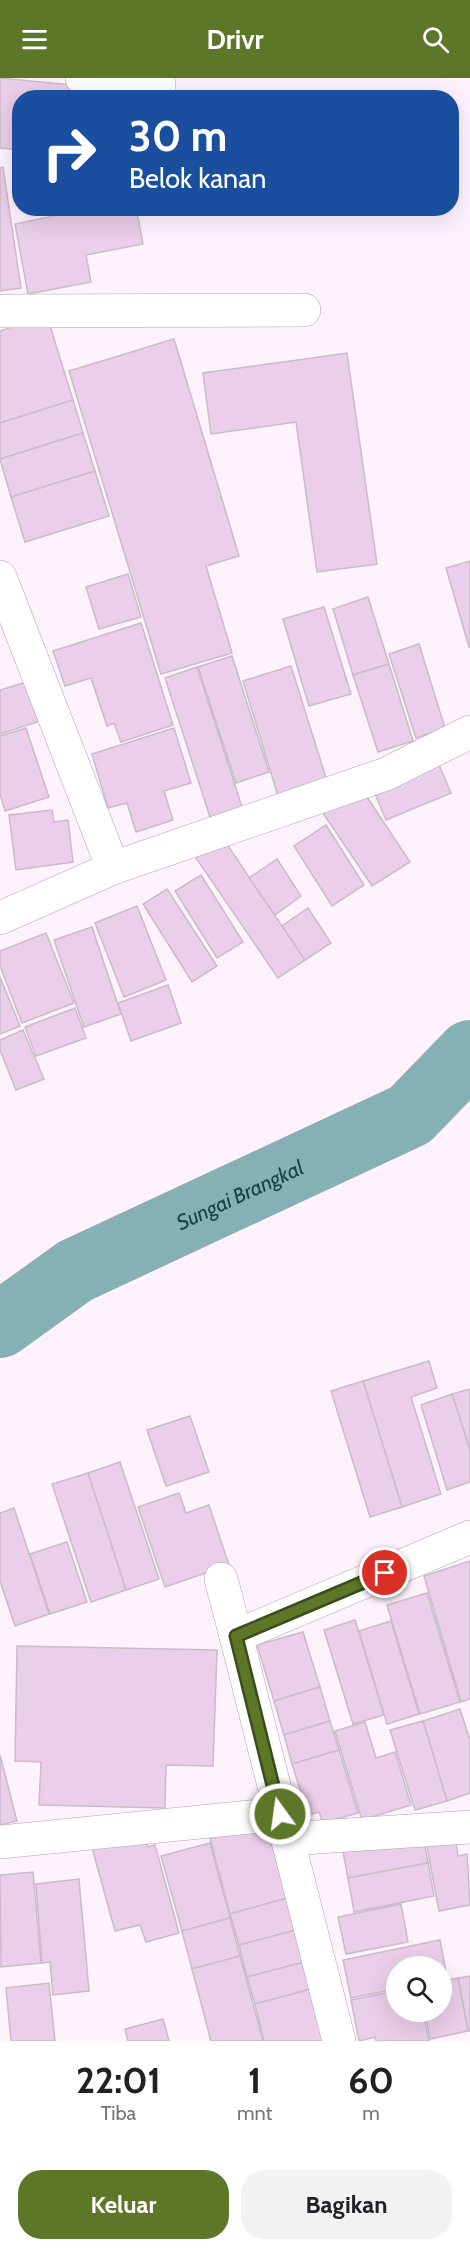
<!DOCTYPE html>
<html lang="id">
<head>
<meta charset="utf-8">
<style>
	body { margin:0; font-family:Cabin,sans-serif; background:#f2f2f2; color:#202124; height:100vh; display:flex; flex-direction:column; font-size:22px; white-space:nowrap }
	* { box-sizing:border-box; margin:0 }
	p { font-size:20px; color:#757577 }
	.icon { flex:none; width:33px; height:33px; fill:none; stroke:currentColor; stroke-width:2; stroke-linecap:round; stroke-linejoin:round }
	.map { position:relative; height:1963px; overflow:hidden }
	.drawer { display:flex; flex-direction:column; background:#fff; flex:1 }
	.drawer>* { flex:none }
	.banner { position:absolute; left:12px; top:12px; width:447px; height:126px; border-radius:24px; box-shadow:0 6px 24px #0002; background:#1a4fa0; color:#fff; overflow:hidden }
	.fabs { position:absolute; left:386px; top:1878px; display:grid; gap:12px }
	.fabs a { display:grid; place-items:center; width:66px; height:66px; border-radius:50%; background:#fff; box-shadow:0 6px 24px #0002; font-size:30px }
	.pin { position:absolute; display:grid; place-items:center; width:51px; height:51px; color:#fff; margin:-26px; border:3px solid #fff; border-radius:50%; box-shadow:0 2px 6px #0007 }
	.me { position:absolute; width:66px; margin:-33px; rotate:346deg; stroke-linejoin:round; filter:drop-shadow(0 0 4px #0008) }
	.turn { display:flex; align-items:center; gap:21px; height:126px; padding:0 18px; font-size:27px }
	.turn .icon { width:78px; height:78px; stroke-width:2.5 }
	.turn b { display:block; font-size:42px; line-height:51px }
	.eta { display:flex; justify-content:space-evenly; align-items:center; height:102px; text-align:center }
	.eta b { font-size:36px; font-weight:800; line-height:42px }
	.action { display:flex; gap:12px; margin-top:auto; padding:12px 18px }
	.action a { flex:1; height:69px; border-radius:24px; background:#5e7628; color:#fff; font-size:24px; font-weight:800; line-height:69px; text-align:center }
	.action a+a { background:#f2f2f2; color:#202124 }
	header { display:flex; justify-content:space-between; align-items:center; height:78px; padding:0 18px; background:#5e7628; color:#fff; font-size:27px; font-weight:800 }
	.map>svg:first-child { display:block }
</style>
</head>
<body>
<header><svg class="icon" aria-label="menu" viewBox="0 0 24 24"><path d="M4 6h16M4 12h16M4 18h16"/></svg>Drivr<svg class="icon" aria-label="search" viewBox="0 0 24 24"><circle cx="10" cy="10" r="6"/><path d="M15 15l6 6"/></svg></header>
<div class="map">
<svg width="470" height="1963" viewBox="0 0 470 1963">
	<rect width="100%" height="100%" fill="#fff2fe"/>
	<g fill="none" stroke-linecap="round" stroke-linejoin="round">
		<path stroke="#85b1b4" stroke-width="66" id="s1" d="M0,1247L75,1193L410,1037L470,975"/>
	</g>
	<g fill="#ebcee9" stroke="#cabbc9" stroke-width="1.5">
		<path d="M0,0L143,14L142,20H20V72L0,70Z"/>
		<path d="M3,89L21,210L0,213V90Z"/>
		<path d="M73,130H136L143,166L86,177L91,204L28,216L15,146L73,134Z"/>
		<path d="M47,238L73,322L0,345V253Z"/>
		<path d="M174,261L239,478L206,488L232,575L161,596L69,293Z"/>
		<path d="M347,275L377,486L317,494L296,344L211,356L203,295Z"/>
		<path d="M73,322L83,355L0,381V345Z"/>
		<path d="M83,355L95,393L11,419L0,381Z"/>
		<path d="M95,393L109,438L25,464L11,419Z"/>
		<path d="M470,483V569H469L446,490Z"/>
		<path d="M128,496L141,539L99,551L86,509Z"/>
		<path d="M368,519L389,586L353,597L333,531Z"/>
		<path d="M324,529L351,616L309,628L283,541Z"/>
		<path d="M141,545L173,647L121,664L114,645L107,648L91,600L65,608L53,573Z"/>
		<path d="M419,566L445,650L416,660L389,576Z"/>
		<path d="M232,578L269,694L236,705L198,589Z"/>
		<path d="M389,586L413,663L378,674L353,597Z"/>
		<path d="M291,588L327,703L278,718L243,603Z"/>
		<path d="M197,589L242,729L210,739L165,600Z"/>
		<path d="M30,603L43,642L0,656V612Z"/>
		<path d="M26,650L49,719L5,733L0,716V658Z"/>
		<path d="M174,650L191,705L164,713L173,742L136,754L127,725L108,730L92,676Z"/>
		<path d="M437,682L451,715L386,742L372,709Z"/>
		<path d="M359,707L410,784L372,808L321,732Z"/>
		<path d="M52,732L54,744L68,742L73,784L16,792L9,737Z"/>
		<path d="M326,747L364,807L332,828L294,768Z"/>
		<path d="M222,759L305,882L278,900L194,777Z"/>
		<path d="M277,781L301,818L275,837L249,800Z"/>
		<path d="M201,797L243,864L217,880L175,813Z"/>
		<path d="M167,811L217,888L192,904L143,826Z"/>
		<path d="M137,828L166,902L124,919L95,845Z"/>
		<path d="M308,830L331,865L305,882L282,848Z"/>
		<path d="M92,849L121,936L84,949L54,862Z"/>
		<path d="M46,855L74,925L22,945L0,888V873Z"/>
		<path d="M0,899L20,948L0,956Z"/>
		<path d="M168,907L181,945L131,963L118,925Z"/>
		<path d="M75,930L86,960L36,978L25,949Z"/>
		<path d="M23,952L44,1001L16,1012L0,972V962Z"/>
		<path d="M429,1283L437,1310L411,1319L441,1416L402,1429L363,1303Z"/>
		<path d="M363,1303L402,1429L370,1439L331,1313Z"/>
		<path d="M470,1311V1372L452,1316Z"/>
		<path d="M452,1316L470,1372V1404L447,1412L421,1327Z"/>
		<path d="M190,1338L209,1394L166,1408L147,1352Z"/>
		<path d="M120,1384L159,1501L126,1512L88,1395Z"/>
		<path d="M88,1395L126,1512L91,1524L52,1406Z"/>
		<path d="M179,1415L186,1435L209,1427L229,1487L165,1509L138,1429Z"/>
		<path d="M14,1430L49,1536L15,1548L0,1503V1435Z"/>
		<path d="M67,1464L87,1524L50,1536L30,1476Z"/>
		<path d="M470,1483V1621L461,1624L424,1498Z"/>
		<path d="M427,1515L460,1624L420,1636L387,1527Z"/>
		<path d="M355,1542L384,1637L353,1646L324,1552Z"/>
		<path d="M391,1543L419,1636L387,1646L359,1553Z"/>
		<path d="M303,1554L320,1609L274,1623L257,1567Z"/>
		<path d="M17,1568L217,1572L213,1688L166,1687L165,1730L39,1727L41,1684L15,1683Z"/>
		<path d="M320,1609L330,1643L284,1657L274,1623Z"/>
		<path d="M460,1631L470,1662V1715L447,1723L423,1643Z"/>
		<path d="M330,1643L339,1672L292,1686L284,1657Z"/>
		<path d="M423,1643L447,1723L415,1732L390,1652Z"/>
		<path d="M365,1644L376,1680L395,1674L411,1727L362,1742L335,1653Z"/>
		<path d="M339,1672L358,1735L323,1745L319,1734L308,1737L292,1686Z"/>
		<path d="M0,1677L17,1743L0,1747Z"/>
		<path d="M267,1745L287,1820L230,1836L210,1760Z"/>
		<path d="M143,1752L148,1769L155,1767L179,1855L146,1864L140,1847L115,1853L91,1766Z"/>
		<path d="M422,1753L428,1785L348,1800L342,1769Z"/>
		<path d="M454,1753L458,1778L467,1776L470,1827L439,1833L425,1758Z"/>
		<path d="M210,1765L230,1840L182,1853L161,1778Z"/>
		<path d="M428,1785L434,1818L354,1834L348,1800Z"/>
		<path d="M33,1794L41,1885L1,1889L0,1797Z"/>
		<path d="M79,1801L89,1913L53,1917L50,1884L42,1885L36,1806Z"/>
		<path d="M287,1820L296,1852L239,1867L230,1836Z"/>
		<path d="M401,1826L408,1864L346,1876L338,1839Z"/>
		<path d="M230,1840L240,1878L192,1891L182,1853Z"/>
		<path d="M296,1852L304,1884L247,1899L239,1867Z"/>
		<path d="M440,1862L447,1900L441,1901V1888H396V1911L351,1920L343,1882Z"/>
		<path d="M240,1878L263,1963H211L192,1891Z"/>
		<path d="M304,1884L311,1911L255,1926L247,1899Z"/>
		<path d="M470,1898V1953H468L458,1900Z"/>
		<path d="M458,1900L468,1953L430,1961L425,1934H441V1903Z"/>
		<path d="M49,1905L55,1963H11L6,1910Z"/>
		<path d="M311,1911L325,1963H264L255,1926Z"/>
		<path d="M396,1913V1934H423L429,1963H376L375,1959L359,1963L351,1922Z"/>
		<path d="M163,1941L169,1963H128L125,1951Z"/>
	</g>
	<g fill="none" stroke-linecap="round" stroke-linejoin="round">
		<g stroke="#b0a1af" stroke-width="34">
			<g id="minor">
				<path d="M82,0L159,7"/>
				<path d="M0,233L304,232"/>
				<path d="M0,499L113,790"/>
				<path d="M0,840L113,790L386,696L470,654"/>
				<path d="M221,1501L236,1558"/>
				<path d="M287,1761L470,1749"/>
				<path d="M0,1764L280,1736"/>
				<path d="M339,1963L236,1558L470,1459"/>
			</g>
		</g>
		<use href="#minor" stroke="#fff" stroke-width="33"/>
	</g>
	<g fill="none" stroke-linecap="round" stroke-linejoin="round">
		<g stroke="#3d4d1a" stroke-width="15">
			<path id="route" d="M280,1736L236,1558L385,1495"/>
		</g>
		<use href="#route" stroke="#5e7628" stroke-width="10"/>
	</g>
	<g text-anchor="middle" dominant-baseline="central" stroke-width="4.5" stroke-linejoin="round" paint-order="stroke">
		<g font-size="21" font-style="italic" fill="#174144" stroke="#fff2fe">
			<text stroke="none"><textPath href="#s1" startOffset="274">Sungai Brangkal</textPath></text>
		</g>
	</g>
</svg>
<div class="fabs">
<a><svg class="icon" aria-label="search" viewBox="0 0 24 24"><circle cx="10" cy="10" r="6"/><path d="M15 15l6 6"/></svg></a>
</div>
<div class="pin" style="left:385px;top:1495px;background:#d93025"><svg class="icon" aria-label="arrive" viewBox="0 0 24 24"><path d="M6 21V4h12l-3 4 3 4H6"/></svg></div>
<svg class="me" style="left:280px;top:1736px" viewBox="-20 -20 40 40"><circle r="17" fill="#5e7628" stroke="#fff" stroke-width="3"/><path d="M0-11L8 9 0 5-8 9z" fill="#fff"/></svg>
<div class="banner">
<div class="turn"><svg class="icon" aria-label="right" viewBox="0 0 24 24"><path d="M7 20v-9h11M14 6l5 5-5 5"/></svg><div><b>30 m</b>Belok kanan</div></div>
</div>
</div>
<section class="drawer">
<div class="eta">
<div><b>22:01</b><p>Tiba</p></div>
<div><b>1</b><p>mnt</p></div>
<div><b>60</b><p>m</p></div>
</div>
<div class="action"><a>Keluar</a><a>Bagikan</a></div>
</section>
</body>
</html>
